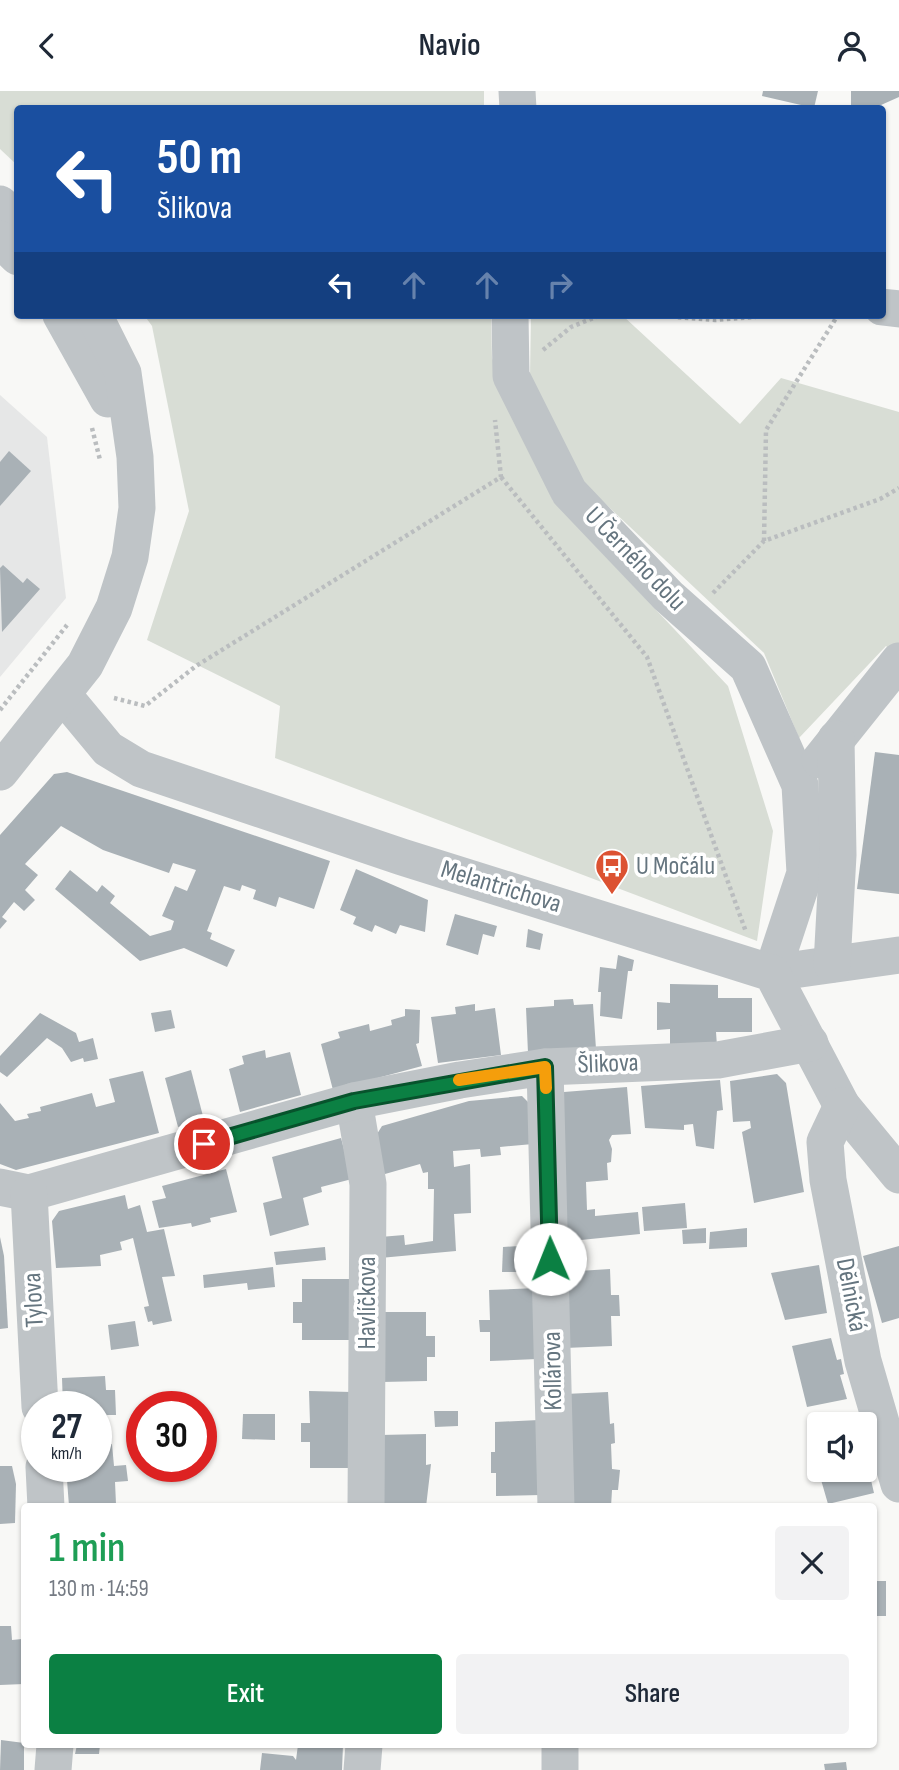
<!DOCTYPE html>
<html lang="en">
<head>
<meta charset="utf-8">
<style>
	body { margin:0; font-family:"Sofia Sans Condensed",sans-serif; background:#f2f2f3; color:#1f2937; height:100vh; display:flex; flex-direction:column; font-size:26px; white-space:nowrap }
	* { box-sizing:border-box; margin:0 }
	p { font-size:23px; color:#747a83 }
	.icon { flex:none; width:38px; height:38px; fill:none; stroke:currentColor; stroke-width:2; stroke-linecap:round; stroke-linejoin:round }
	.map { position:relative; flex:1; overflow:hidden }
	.panel { position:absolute; left:21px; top:1412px; width:856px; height:245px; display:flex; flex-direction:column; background:#fff; border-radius:7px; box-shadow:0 2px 5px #0004 }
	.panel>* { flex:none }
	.guide { position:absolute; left:14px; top:14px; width:872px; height:214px; border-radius:7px; box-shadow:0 2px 5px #0004; background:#1a4fa0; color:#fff; overflow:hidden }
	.tools { position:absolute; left:807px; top:1321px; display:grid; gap:14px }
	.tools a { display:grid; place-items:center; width:70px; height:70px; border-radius:7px; background:#fff; box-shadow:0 2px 5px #0004; font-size:35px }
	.speed { position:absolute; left:21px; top:1300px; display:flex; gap:14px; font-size:35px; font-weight:700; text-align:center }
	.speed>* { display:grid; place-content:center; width:91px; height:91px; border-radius:50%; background:#fff; box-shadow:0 2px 5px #0004; line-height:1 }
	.speed small { font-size:18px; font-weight:400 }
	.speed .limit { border:10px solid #d22; background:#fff; color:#111 }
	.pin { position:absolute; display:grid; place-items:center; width:60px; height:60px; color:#fff; margin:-30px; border:4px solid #fff; border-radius:50%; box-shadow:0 2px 7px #0007 }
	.me { position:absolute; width:77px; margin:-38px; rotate:359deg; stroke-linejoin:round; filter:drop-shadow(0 0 5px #0008) }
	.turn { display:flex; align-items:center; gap:24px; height:147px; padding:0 28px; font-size:32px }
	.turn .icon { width:91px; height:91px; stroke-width:2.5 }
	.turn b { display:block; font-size:49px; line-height:60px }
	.lanes { display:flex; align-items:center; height:66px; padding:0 28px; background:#0003; justify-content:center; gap:35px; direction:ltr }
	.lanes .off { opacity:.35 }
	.round { display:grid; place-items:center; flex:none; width:74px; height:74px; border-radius:7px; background:#f2f2f3 }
	.head { display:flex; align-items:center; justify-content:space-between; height:119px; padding:0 28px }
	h1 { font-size:42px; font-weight:600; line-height:52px; color:#1e9e55 }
	.button { display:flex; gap:14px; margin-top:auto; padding:14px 28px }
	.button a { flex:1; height:80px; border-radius:7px; background:#0b8043; color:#fff; font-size:28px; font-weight:600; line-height:80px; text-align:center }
	.button a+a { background:#f2f2f3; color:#1f2937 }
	header { display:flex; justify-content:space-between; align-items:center; height:91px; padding:0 28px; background:#fff; font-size:32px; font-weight:600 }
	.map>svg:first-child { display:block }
</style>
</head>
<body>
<header><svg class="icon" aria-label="back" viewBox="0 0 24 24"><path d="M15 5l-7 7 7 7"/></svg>Navio<svg class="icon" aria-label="person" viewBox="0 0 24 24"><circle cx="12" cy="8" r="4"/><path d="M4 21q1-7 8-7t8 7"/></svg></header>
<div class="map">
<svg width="899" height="1679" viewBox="0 0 899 1679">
	<rect width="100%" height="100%" fill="#f8f8f6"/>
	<path fill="#e6e7e7" d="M0,304L47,346L66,507L0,586Z"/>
	<g fill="#d8ddd5">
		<path d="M0,0H484V17L18,18L17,74L0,58Z"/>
		<path d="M144,224H491L492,267L553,410L728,595L773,740L757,850L275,667L280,615L147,549L189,420L152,235Z"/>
		<path d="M531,224H622L740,333L781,287L899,321V567L886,555L799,647L764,562L579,388L530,285Z"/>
	</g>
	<g fill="#a9b1b6">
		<path d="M763,0H818L814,17L762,5Z"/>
		<path d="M851,0H899V6L872,18H851Z"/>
		<path d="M9,360L31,380L0,415V371Z"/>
		<path d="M3,474L23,492L27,487L40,498L2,541L0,477Z"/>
		<path d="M875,661L899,664V803L857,798Z"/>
		<path d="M67,681L330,770L314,818L279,806L276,816L253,808L256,799L242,794L240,800L224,795L207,840L212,842L210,848L235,859L227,876L184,857L140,870L55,798L70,779L97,801L102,794L115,805L110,812L150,845L171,839L174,830L162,825L175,795L187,800L196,779L173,772L169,782L103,759L61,735L25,773L38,784L25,799L35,809L24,820L14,811L2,826L7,830L0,838V744L54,683Z"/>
		<path d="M356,778L428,809L425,841L400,834L396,843L375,834L372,841L353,833L356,826L340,819Z"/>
		<path d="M455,823L497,835L494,846L483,843L478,864L446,854Z"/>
		<path d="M528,838L543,843L540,859L526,856Z"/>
		<path d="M618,864L634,869L632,880H628L622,928L600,925L601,901H598L600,876L616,878Z"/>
		<path d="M670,893L718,894V907H752V941H716L717,955L670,954V938L657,939V911L670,912Z"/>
		<path d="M573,908L574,914L593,913L596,958L528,962L526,917L554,915V909Z"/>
		<path d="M475,913V920L495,917L501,964L438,972L431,926L456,923L455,916Z"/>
		<path d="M405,918L420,919L419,952L416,953L422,975L333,999L321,953L340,947L338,941L369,933L370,940L392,934L391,929L405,925Z"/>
		<path d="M171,919L175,937L155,941L151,922Z"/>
		<path d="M40,922L76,942L79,951L93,947L98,968L84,971L83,967L71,971L62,957L47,947L7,986L0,981V965Z"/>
		<path d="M265,959L266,967L290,961L301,1004L240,1021L229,978L244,973L242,965Z"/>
		<path d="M191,979L204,1029L178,1036L165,987Z"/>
		<path d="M143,980L159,1042L16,1079L0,1073V1012L15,1030L29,1027L27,1023L41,1020L40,1016L92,1002L96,1016L115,1011L109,988Z"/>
		<path d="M777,983L786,992L804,1101L754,1112L742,1041L751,1037L750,1030L733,1031L730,990Z"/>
		<path d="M720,989L723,1019L717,1020L714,1058L696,1055L693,1033L684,1034V1039L645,1037L641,995Z"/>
		<path d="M627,996L631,1043L612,1044L609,1049L612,1058L611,1071L607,1072L608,1089L586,1091L587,1119L595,1118V1125L638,1121L640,1143L561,1151L564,1001Z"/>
		<path d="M522,1005L530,1013L533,1053L500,1056L501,1064L481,1066L480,1058L453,1060L454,1076L470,1073L471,1122L454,1123L456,1160L380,1167V1146L404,1144L405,1154L433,1150L434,1098H428V1081L423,1082L420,1073L378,1085L377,1043L382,1035L469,1010Z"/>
		<path d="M341,1047L352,1088L321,1096L322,1101L303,1107L309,1134L270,1145L263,1112L282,1107L272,1066Z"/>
		<path d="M226,1078L237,1121L210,1127L211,1131L192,1136L191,1132L159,1137L152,1110L166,1107L162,1095Z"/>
		<path d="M125,1104L128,1118L140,1114L147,1141L164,1138L175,1185L162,1186L172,1230L153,1234L152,1230L148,1231L144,1216L149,1215L133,1147L120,1151L122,1159L100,1164L101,1175L56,1177L52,1130L59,1120Z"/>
		<path d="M685,1112L687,1137L644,1140L642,1116Z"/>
		<path d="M706,1137V1152L683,1153L682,1139Z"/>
		<path d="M747,1137V1156L709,1158L710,1141Z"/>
		<path d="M0,1146L4,1165L8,1237L0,1238Z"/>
		<path d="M533,1154L532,1181H502L503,1156Z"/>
		<path d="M899,1155V1227L882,1232L863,1165Z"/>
		<path d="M325,1156L326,1169L276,1174L274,1161Z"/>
		<path d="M819,1174L827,1222L785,1229L771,1182Z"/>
		<path d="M273,1176L275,1196L248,1199L247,1192L204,1197L203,1184Z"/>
		<path d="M610,1178L611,1204H619L620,1225H611L612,1255L565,1257L563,1181Z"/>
		<path d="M302,1188H351V1249H302V1232H293V1211H302Z"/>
		<path d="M537,1197V1268L490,1270V1241H480L479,1229H490L489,1199Z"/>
		<path d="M381,1221H426V1245H435V1266H427V1290L382,1291Z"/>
		<path d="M135,1230L139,1255L111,1259L108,1234Z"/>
		<path d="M831,1247L837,1269L841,1268L844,1283L840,1284L847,1308L807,1316L792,1255Z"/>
		<path d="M105,1285L106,1299H115L116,1324H107L108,1347H96V1316H63L62,1287Z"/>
		<path d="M309,1300L352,1301L353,1377H310V1351H301V1332H310Z"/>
		<path d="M608,1301L610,1333L614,1332L615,1352L611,1353L612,1378L620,1379L618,1399H612L611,1416H568L565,1303Z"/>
		<path d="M434,1320H458V1335L435,1336Z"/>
		<path d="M243,1323H275V1349L242,1348Z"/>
		<path d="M539,1329L541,1404L496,1405V1382H491V1361H495V1331Z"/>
		<path d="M426,1343V1374L431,1373L426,1416H381L380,1344Z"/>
		<path d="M96,1353H112L114,1375L126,1374L128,1390L115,1391L116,1413L69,1415L66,1376H96Z"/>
		<path d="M864,1359L874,1402L828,1413L815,1368L819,1367V1379H864Z"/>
		<path d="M0,1375H12L16,1393L15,1432L0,1433Z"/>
		<rect x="873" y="1490" width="13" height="35"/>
		<path d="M0,1535H11L12,1549L22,1548L24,1593L0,1594Z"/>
		<path d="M1,1649L24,1652V1679H0Z"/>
		<path d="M77,1654H100L99,1663H75Z"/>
		<path d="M298,1654H343L342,1679H260L262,1662L293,1665L296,1669Z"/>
		<path d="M846,1671L847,1679H825L824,1673Z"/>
	</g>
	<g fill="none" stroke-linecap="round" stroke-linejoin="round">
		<g stroke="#babdbf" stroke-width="4.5" stroke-dasharray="3.5 3.5" stroke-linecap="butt">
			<path d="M650,224L715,229L779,224"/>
			<path d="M543,259L571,236L601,224"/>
			<path d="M92,337L100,369"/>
			<path d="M501,386L647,566L746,841"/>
			<path d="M764,450L766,339L838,224"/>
			<path d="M713,502L764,450L880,408L899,397"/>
			<path d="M114,607L145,615L196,575L501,386L495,329"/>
			<path d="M0,619L67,534"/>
		</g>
		<g stroke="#bfc4c7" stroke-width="37">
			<path d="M517,0L518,18"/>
			<path d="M0,113L18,131"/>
			<path d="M0,148L18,166"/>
			<path d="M882,216L899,218"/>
			<path d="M61,224L108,308"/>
			<path d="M510,224L511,285L569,401L668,505L748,576L800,694L805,782L772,882L899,864"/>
			<path d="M64,605L108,658L141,678L402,766L772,882L842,1015L899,1084"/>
			<path d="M820,669L899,570"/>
			<path d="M0,681L85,574L114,517L130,466L137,417L135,366L123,282L94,224"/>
			<path d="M832,873L838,764L836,648"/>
			<path d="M545,976L556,1416"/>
			<path d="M354,1010L368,1093L366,1416"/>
			<path d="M842,1015L825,1051L828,1089L863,1270L899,1393"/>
			<path d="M0,1096L29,1102L354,1010L460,989L545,976L718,969L810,952"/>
			<path d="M29,1102L40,1316"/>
			<path d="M44,1376L46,1416"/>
			<path d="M53,1679L55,1654"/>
			<path d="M362,1679L364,1654"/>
			<path d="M560,1679V1654"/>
		</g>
	</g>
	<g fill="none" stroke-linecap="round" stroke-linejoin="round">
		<g stroke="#07532c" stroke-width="18">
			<path id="route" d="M204,1053L354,1010L545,976L550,1168"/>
		</g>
		<use href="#route" stroke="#0b8043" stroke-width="12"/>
		<path stroke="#f59e0b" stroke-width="12" d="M459,989L545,976L546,997"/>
	</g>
	<defs>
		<g id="bus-pin" transform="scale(1.75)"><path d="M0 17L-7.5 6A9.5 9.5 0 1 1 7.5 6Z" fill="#dc5232" stroke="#fff"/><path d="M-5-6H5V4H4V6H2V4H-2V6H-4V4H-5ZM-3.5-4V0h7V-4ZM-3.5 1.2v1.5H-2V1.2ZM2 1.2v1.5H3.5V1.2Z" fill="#fff"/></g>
	</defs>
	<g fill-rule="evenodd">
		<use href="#bus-pin" x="612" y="775"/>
	</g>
	<g text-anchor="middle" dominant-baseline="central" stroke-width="7" stroke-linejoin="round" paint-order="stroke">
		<g font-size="26" fill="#65757f" stroke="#fff">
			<text transform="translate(635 468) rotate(46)">U Černého dolu</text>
			<text transform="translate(501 796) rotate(17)">Melantrichova</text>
			<text transform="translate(608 973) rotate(-2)">Šlikova</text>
			<text transform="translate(851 1204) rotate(79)">Dělnická</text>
			<text transform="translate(34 1209) rotate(-93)">Tylova</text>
			<text transform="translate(367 1212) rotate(-90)">Havlíčkova</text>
			<text transform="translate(553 1280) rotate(-91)">Kollárova</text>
		</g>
		<g font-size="26" fill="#65757f" stroke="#fff" text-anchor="start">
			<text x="636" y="775">U Močálu</text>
		</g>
	</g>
</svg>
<div class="tools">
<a><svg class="icon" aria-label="sound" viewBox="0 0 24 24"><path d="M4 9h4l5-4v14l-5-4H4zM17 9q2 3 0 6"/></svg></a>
</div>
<div class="speed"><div>27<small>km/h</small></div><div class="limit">30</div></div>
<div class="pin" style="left:204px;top:1053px;background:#d93025"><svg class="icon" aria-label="arrive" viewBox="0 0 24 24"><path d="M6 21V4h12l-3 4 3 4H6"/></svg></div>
<svg class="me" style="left:550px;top:1168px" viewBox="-20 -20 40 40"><circle r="19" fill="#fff"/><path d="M0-13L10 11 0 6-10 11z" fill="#0b8043"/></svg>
<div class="guide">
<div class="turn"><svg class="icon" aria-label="left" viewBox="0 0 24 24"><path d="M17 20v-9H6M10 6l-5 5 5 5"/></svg><div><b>50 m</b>Šlikova</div></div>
<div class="lanes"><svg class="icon" aria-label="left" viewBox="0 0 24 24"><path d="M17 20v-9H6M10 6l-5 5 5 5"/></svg><svg class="icon off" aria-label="ahead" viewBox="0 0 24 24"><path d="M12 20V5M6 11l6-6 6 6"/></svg><svg class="icon off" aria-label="ahead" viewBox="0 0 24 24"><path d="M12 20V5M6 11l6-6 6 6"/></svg><svg class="icon off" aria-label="right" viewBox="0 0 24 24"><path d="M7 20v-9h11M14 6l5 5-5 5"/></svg></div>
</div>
<section class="panel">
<div class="head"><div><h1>1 min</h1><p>130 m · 14:59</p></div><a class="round"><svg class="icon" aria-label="close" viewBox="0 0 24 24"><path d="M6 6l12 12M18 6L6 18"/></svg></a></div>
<div class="button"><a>Exit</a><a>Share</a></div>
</section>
</div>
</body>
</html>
